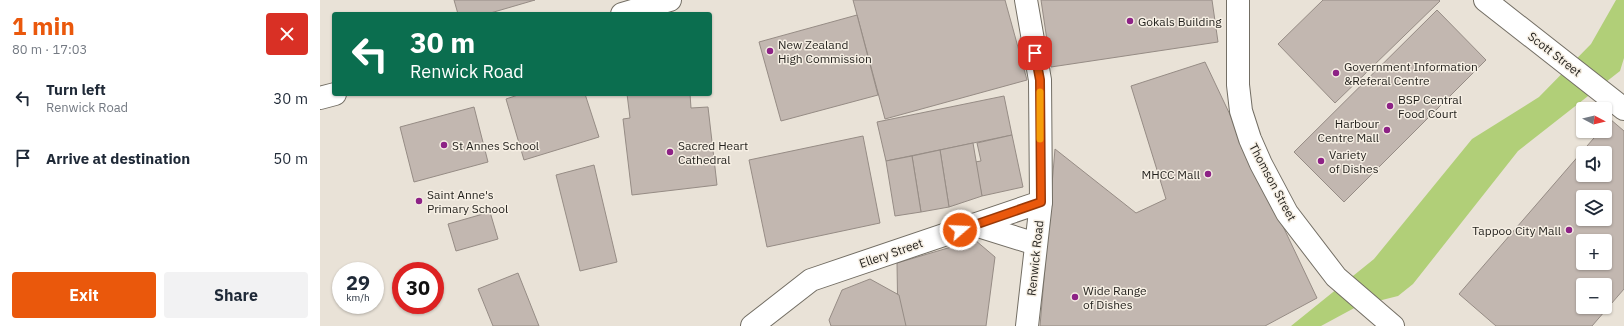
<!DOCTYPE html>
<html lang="en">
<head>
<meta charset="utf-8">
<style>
	body { margin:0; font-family:"IBM Plex Sans",sans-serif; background:#f2f2f3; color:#1f2937; height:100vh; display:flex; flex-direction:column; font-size:15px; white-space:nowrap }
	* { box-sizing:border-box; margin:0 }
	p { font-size:13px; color:#747a83 }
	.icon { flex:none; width:22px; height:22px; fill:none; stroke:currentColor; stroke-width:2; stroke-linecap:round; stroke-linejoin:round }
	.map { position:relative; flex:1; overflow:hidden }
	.drawer { display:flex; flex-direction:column; background:#fff; width:320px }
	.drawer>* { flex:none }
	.hud { position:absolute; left:12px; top:12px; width:380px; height:84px; border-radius:4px; box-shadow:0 1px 3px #0004; background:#0b6e4f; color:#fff; overflow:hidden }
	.needle { width:26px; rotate:97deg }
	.tools { position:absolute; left:1256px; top:102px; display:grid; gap:8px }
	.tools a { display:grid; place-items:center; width:36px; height:36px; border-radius:4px; background:#fff; box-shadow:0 1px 3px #0004; font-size:20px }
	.speed { position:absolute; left:12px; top:262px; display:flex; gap:8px; font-size:20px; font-weight:700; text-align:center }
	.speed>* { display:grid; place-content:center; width:52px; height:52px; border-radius:50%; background:#fff; box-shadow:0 1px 3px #0004; line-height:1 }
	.speed small { font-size:10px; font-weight:400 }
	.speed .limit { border:6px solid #d22; background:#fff; color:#111 }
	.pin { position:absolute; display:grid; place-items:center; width:34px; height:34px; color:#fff; margin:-17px; border-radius:8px; box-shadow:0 2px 6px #0006 }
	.me { position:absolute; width:44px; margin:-22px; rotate:71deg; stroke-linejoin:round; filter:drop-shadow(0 0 3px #0008) }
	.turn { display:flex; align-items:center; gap:14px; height:84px; padding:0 12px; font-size:18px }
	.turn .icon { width:52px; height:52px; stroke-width:2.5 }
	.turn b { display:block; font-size:28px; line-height:34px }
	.round { display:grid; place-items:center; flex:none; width:42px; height:42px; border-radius:4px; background:#f2f2f3 }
	.summary { display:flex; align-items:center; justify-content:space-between; height:68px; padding:0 12px }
	h1 { font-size:24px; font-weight:700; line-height:30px; color:#ea580c }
	.button { display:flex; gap:8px; margin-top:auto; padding:8px 12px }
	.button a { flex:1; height:46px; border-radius:4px; background:#ea580c; color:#fff; font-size:16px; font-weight:700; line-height:46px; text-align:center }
	.button a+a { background:#f2f2f3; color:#1f2937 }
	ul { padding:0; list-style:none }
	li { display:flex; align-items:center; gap:12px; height:60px; padding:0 12px }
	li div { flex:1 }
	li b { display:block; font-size:15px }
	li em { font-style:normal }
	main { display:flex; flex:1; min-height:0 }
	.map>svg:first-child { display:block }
</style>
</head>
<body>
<main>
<section class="drawer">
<div class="summary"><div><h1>1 min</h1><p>80 m · 17:03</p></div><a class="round" style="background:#d93025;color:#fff"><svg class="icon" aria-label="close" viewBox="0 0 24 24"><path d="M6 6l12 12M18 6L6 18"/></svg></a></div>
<ul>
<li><svg class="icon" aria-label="left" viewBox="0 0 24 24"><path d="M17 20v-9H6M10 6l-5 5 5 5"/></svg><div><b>Turn left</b><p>Renwick Road</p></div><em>30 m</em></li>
<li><svg class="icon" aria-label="arrive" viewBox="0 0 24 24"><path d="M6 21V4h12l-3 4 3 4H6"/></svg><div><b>Arrive at destination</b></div><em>50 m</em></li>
</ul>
<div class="button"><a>Exit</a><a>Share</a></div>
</section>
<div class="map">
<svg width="1304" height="326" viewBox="0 0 1304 326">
	<rect width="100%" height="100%" fill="#e9e2d7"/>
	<path fill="#b1cf78" d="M1296,0H1304V58L1300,71L1198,151L1093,284L1078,296L1038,306L1001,326H971L1054,259L1152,139L1219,97L1271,44Z"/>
	<g fill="#c2b7b0" stroke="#968c85" fill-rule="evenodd">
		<path d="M134,0H215L167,14H138Z"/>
		<path d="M533,0H685L707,80L565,119Z"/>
		<path d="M721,0H892L898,42L731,67Z"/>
		<path d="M1003,0H1119L1120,1L1015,103L958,44Z"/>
		<path d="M1117,10L1166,60L1024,202L974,152Z"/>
		<path d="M537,15L558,95L461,121L439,42Z"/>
		<path d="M885,62L997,298L945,326H720L735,149L816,213L846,199L811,86Z"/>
		<path d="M201,94H265L279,137L204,160L186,99Z"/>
		<path d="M307,94H370L371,108L388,107L397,185L312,195L303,119L310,118Z"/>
		<path d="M684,96L692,135L566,161L557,122Z"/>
		<path d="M154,107L168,162L94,182L80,127Z"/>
		<path d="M1290,119L1304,131V289L1272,326H1176L1139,294L1280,131H1285V125ZM1263,153H1285V175H1263ZM1263,197H1285V219H1263ZM1263,241H1285V263H1263ZM1263,285H1285V307H1263Z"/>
		<path d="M692,135L703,187L662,196L655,162L661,161L657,143Z"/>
		<path d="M543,136L560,223L447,247L429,160Z"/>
		<path d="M653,143L662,196L629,207L620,150Z"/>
		<path d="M620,150L629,207L601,212L592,156Z"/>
		<path d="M592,156L601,212L575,216L566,161Z"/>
		<path d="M274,165L297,262L260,271L236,175Z"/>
		<path d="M170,212L178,239L136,251L128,224Z"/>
		<path d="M655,240L675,257L666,326H578L577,263Z"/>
		<path d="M198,273L219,326H173L158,289Z"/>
		<path d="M550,279L579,295L586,326H511L509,320L522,290Z"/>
	</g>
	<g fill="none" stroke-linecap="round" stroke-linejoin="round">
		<g stroke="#736e64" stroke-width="24">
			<g id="minor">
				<path d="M655,225L716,244"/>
				<path d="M432,326L491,280L721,202"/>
			</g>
		</g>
		<g stroke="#736e64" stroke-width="24">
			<g id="major">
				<path d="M706,0L720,80L721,202L707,326"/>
				<path d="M918,0V85L921,111L930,139L941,164L967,213L1016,277L1073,326"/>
				<path d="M302,14L350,0"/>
				<path d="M0,98L15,94"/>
			</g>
		</g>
		<g stroke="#736e64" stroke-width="24">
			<path id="highway" d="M1165,0L1304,109"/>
		</g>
		<use href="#minor" stroke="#fff" stroke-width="22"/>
		<use href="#major" stroke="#fff" stroke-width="22"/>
		<use href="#highway" stroke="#fff" stroke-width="22"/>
	</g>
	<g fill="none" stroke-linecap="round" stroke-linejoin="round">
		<g stroke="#983908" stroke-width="10">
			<path id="route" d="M640,230L721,202L720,80L715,53"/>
		</g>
		<use href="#route" stroke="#ea580c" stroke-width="7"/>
		<path stroke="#f59e0b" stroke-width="7" d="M720,92V139"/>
	</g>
	<g fill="#8d2286" stroke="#f6efe4" stroke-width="1.5">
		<circle cx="810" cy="21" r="4"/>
		<circle cx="450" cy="51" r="4"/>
		<circle cx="1016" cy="73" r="4"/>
		<circle cx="1070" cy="106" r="4"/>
		<circle cx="1067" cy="130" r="4"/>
		<circle cx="124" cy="145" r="4"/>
		<circle cx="350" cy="152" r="4"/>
		<circle cx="1001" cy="161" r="4"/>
		<circle cx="888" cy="174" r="4"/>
		<circle cx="99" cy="201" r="4"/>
		<circle cx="1249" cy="230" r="4"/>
		<circle cx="755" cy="297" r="4"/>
	</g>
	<g text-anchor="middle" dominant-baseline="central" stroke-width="3" stroke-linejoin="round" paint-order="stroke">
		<g font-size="12" fill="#211f1b" stroke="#f6efe4" text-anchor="start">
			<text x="818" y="21">Gokals Building</text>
			<text x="458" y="44">New Zealand<tspan x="458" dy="14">High Commission</tspan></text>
			<text x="1024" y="66">Government Information<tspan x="1024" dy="14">&amp;Referal Centre</tspan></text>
			<text x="1078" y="99">BSP Central<tspan x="1078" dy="14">Food Court</tspan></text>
			<text x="1059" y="123" text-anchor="end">Harbour<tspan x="1059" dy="14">Centre Mall</tspan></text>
			<text x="132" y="145">St Annes School</text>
			<text x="358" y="145">Sacred Heart<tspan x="358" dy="14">Cathedral</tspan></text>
			<text x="1009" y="154">Variety<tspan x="1009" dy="14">of Dishes</tspan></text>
			<text x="880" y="174" text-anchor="end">MHCC Mall</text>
			<text x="107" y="194">Saint Anne's<tspan x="107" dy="14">Primary School</tspan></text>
			<text x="1241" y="230" text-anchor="end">Tappoo City Mall</text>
			<text x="763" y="290">Wide Range<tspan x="763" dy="14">of Dishes</tspan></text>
		</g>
		<g font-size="12" fill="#211f1b" stroke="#f6efe4">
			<text transform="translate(1235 54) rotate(38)">Scott Street</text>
			<text transform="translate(953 182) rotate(62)">Thomson Street</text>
			<text transform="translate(571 253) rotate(-19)">Ellery Street</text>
			<text transform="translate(715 258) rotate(-84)">Renwick Road</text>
		</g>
	</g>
</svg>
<div class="tools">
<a><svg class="needle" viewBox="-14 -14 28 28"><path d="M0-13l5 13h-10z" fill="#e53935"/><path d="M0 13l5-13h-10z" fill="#747a83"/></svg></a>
<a><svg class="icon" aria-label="sound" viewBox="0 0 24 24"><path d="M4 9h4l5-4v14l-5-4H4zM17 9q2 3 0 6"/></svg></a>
<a><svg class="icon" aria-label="layers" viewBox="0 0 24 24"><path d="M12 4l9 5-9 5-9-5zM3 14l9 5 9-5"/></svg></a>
<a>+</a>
<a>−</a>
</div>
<div class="speed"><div>29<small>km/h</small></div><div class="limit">30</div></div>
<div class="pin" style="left:715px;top:53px;background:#d93025"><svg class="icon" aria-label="arrive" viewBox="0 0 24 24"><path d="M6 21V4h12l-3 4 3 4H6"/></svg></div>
<svg class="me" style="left:640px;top:230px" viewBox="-20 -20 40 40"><circle r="17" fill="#ea580c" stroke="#fff" stroke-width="3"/><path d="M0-11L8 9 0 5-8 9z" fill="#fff"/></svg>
<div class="hud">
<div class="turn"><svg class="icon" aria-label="left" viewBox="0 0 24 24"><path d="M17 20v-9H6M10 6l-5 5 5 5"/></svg><div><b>30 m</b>Renwick Road</div></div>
</div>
</div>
</main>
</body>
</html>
